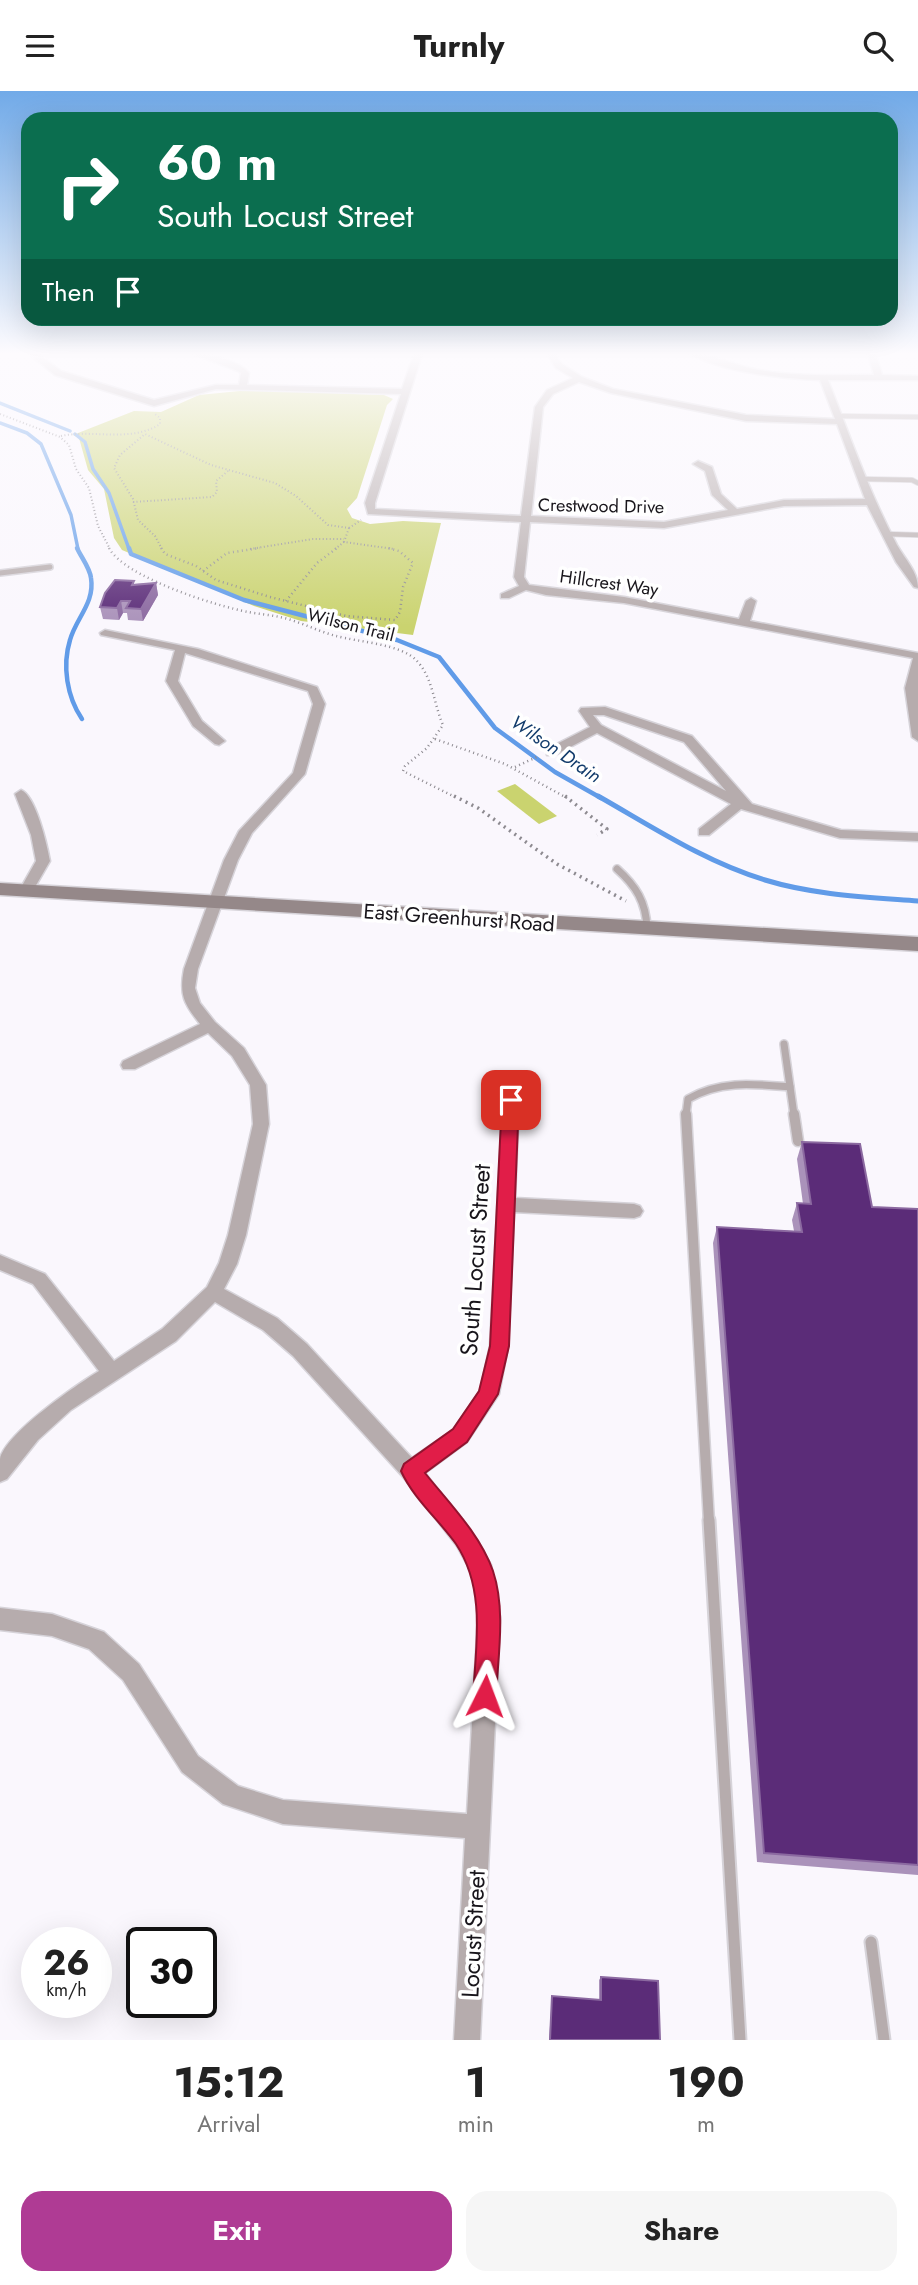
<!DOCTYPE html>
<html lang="en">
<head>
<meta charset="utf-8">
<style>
	body { margin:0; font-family:Jost,sans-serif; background:#f6f6f6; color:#222; height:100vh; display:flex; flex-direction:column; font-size:26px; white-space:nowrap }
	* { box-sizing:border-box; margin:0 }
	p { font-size:23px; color:#767676 }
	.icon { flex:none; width:38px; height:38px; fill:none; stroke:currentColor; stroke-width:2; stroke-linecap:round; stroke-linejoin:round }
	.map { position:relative; height:1949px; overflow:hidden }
	.details { display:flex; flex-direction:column; background:#fff; flex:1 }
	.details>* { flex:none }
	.guide { position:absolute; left:21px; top:21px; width:877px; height:214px; border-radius:21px; box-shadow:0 7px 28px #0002; background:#0b6e4f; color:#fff; overflow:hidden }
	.speed { position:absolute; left:21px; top:1836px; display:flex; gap:14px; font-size:35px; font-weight:700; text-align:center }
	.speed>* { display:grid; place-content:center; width:91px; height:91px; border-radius:50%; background:#fff; box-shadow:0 7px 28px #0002; line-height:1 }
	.speed small { font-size:18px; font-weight:400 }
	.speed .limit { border:4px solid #111; border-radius:10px; background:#fff; color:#111 }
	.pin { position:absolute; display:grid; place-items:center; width:60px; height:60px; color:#fff; margin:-30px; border-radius:14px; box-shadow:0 4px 10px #0006 }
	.me { position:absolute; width:77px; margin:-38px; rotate:3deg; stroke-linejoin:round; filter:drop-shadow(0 0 5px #0008) }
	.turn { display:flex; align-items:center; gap:24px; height:147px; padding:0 21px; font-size:32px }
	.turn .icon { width:91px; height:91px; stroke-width:2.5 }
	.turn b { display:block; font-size:49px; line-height:60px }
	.then { display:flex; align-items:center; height:66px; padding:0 21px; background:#0003; gap:14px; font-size:26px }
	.eta { display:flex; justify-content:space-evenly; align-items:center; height:119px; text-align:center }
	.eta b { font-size:42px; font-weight:700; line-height:49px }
	.primary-button { display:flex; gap:14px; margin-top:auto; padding:14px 21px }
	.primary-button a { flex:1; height:80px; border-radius:21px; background:#af3b94; color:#fff; font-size:28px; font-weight:700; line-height:80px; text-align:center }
	.primary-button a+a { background:#f6f6f6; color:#222 }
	header { display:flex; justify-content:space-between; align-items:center; height:91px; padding:0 21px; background:#fff; font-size:32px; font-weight:700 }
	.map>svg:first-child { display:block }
</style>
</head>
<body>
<header><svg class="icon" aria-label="menu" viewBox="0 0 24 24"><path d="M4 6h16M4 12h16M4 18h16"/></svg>Turnly<svg class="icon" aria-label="search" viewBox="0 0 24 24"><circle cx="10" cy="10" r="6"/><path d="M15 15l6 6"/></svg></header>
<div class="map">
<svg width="918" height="1949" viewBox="0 0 918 1949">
	<rect width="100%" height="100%" fill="#faf7fd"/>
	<g fill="#cad36f">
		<path d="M250,299L384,304L393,308L387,314L357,407L347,418L352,427L370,433L403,430L441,432L413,544L301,530L254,515L122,459L114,447L104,398L88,379L79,347L73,344L134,320L161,321L199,304Z"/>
		<path d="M515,693L557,725L539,733L497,700Z"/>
	</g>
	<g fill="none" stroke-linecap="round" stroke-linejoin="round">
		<g stroke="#609be8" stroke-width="3.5">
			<path d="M0,312L70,340"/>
			<path d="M0,332L27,342L41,353L71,424L78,458"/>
			<path d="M75,343L85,351L93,378L109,402L129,458"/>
		</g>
		<g stroke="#609be8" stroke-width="4.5">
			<path d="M77,457C81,466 90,477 91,487C95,512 76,527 70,549C62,575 67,606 82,628"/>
			<path d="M129,457L131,463L244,509L397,549L439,566L495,637L555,681L601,707"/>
		</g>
		<path stroke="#609be8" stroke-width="5" d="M598,705C651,735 705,771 765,789C814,804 866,806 918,810"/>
		<g stroke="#d6d3d9" stroke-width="6">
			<g id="lane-far4">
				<path d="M838,325L918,326"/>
				<path d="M862,388L912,389L918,392"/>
				<path d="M886,443L918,444"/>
			</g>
		</g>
		<g stroke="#d6d3d9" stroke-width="8">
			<path id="lane-far3" d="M0,482L50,476"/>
		</g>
		<g stroke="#d6d3d9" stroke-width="10">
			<g id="lane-far2">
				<path d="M617,778C636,795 646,811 647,837"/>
				<path d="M784,953L794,1024"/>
				<path d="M686,1024L688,1008C720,989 754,993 790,996"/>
			</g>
		</g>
		<g stroke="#d6d3d9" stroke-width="13">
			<g id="lane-far1">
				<path d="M686,1023L709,1431"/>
				<path d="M794,1023L798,1050"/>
			</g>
		</g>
		<g stroke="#d6d3d9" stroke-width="15">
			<g id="lane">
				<path d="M709,1429L740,1949"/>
				<path d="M871,1851L884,1949"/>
			</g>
		</g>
		<g stroke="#d6d3d9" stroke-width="3">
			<g id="street">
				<path d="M29,263H38L61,280L154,309L216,294H239L241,282L238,280L193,263C210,263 238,269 249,282L247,294L402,298L414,263H422L375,412V418L521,425L535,316L547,299L573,287L556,277L547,263H555L562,273L582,286L613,298L746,324L835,328L820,289C783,288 722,281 690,263C712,263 732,273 754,278C793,286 834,284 874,284L868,263H876L882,284L918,285V289H828C850,345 869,401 897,454C905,468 918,481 918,497L914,496L896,471L867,414L784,415L664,437L530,431L524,486L529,494L624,506L739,528L746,510L751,507L756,510L750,530L918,562V650L912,646L905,597L913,567L624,512L546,504L526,499L509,507H501V503L519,495L514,486L521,431L368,423L365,412L401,303L216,298L154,315L55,284ZM579,291L611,302L746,330L837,333L865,408L784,409L737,418L721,403L712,376L698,370L693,373L705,380L712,404L728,419L664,431L531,425L543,316L553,303Z"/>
				<path d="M105,539L198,558L317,596L325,613L305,683L252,742L238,769L198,878L195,897L200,912L215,931L244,957L266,994L269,1033L246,1144L237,1173L224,1198L277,1227L307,1253L412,1367L453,1339L480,1300L490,1255L503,1009L505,1005H517L519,1009L515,1107L634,1113L640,1115L643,1120L640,1125L634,1127L514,1121L508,1255L499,1303L467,1351L425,1382L471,1441L491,1474L500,1526L480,1949H454L465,1747L283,1733L223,1713L182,1681L123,1589L89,1558L52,1545L0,1539V1517L52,1523L104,1541L139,1573L198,1665L238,1695L283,1709L467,1723L478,1526L473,1484L457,1455L404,1387L293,1265L263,1239L215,1211L176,1250L71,1319L38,1349L7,1388L0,1391C0,1384 0,1375 0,1368C5,1343 76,1294 99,1280L33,1193L0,1179V1164L45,1183L114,1270L162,1238L207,1196L219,1172L228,1144L253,1033L250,994L232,965L208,942L135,978H123L121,974L123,970L200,933C184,913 179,904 184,878L224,769L239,740L293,682L313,613L308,600L185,562L178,590L202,630L225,650L219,654L215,653L193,635L166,590L175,559L101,544L100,542Z"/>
				<path d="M605,616L692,645L752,713L841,739L918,742V750L840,747L741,718L709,744H699V738L731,713L597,642L555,664H547V658L590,636L579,620L581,617ZM593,624H604L684,651L726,700L601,634Z"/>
				<path d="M21,699C36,705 47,754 50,770L31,803L26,804L19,800L36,770L31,744L15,703Z"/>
			</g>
		</g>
		<g stroke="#d6d3d9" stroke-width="3">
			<path id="secondary" d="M0,792L918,846V860L0,804Z"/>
		</g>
		<g stroke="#8d8a90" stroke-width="2" stroke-dasharray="1 2.5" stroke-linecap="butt">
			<path d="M0,323L60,346L69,354L76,378L89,397L98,435L110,458"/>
			<path d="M61,345C93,338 131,352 160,333V327L155,323"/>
			<path d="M133,411L212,406L217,401L216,390L228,380"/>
			<path d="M349,437L344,451L394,458"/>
			<path d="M349,437L361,429"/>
			<path d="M162,458L155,445L138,429L133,408L114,377L120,364L145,343L211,374L275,392L296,405L328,434L349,437"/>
			<path d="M250,458L313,448H344"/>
			<path d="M335,458L344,451"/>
		</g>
		<g stroke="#8d8a90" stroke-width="2.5" stroke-dasharray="1 3.5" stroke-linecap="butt">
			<path d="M109,457C124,486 216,515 248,521C259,523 270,524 280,526C299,530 317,540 336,545C358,551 402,553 417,570C433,587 434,614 443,634L427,657L405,675L403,680L457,707"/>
			<path d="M161,457L165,463L196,475L216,489L270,506L346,525L395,529L400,521L403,496L413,472L399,460L388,457"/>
			<path d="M203,480L227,462L260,457"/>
			<path d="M286,510L317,472L337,457"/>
			<path d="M435,648L505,673L567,707"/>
			<path d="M515,676L539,665"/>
		</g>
		<g stroke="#8d8a90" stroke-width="3.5" stroke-dasharray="2 4.5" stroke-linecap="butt">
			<path d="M454,705L478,717L557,773L626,810"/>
			<path d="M565,705L607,738L597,744"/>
		</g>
		<use href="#lane-far4" stroke="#b6acad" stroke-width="4.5"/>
		<use href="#lane-far3" stroke="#b6acad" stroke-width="5"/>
		<use href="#lane-far2" stroke="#b6acad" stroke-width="7"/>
		<use href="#lane-far1" stroke="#b6acad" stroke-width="10"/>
		<use href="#lane" stroke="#b6acad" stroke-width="11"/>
		<use href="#street" fill="#b6acad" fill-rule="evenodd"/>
		<use href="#secondary" fill="#958889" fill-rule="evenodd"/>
	</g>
	<g fill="#aa92ba">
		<path d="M156,492L158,504L143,530L128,529L127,522H123L119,529L103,528L100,516L135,493Z"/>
		<path d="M802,1051L872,1116L918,1118V1784L757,1771L713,1152L717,1136L794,1140L792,1129L797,1112L803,1113L797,1068Z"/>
		<path d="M601,1886L660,1949H549L552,1905L599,1909V1889Z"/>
	</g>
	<g fill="#8b69a0">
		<path d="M156,492L158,504L143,530L141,518Z"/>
		<path d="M121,510L123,522L119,529L117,517Z"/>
	</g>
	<g fill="#5b2c78" stroke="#8b69a0" stroke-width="2">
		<path d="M115,489L134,490L132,494L156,492L141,518L126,517L130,510H121L117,517L100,516L105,502Z"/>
		<path d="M802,1051L860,1053L872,1116L918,1118V1774L764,1762L717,1136L802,1141L797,1112L811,1113Z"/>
		<path d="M601,1886L658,1890L660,1949H550L552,1905L601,1909Z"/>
	</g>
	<linearGradient id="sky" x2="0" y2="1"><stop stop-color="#71aae8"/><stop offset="0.49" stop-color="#fdfbfe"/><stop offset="1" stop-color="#fdfbfe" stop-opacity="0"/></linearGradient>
	<rect width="918" height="536" fill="url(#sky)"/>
	<path fill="#e11d48" stroke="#92132f" stroke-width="2" d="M511,1003L519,1009L509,1255L498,1303L467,1351L425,1382C449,1412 480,1443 493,1480C506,1519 498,1565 496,1605L493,1613L485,1617L477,1613L473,1605C476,1554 486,1498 456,1453C439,1429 413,1407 401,1380L404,1373L453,1338L479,1300L490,1255L502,1009Z"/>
	<g text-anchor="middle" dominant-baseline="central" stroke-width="7" stroke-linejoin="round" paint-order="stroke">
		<g font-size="18" fill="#18151b" stroke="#fff">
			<text transform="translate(601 415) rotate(1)">Crestwood Drive</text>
			<text transform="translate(609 492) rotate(8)">Hillcrest Way</text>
			<text transform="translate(351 534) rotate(14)">Wilson Trail</text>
		</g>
		<g font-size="19" font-style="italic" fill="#133c6c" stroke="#fff">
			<text transform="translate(556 658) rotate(34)">Wilson Drain</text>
		</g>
		<g font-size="21" fill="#18151b" stroke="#fff">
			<text transform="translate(459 827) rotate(4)">East Greenhurst Road</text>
		</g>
		<g font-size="24" fill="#18151b" stroke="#fff">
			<text transform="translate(475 1169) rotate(-86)">South Locust Street</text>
			<text transform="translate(473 1843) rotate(-87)">Locust Street</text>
		</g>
	</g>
</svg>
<div class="speed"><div>26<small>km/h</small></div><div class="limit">30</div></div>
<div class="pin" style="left:511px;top:1009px;background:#d93025"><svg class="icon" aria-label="arrive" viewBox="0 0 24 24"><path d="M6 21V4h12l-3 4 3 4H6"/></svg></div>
<svg class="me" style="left:485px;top:1605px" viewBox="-20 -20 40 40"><path d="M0-17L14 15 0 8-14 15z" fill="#e11d48" stroke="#fff" stroke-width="4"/></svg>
<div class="guide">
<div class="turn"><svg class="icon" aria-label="right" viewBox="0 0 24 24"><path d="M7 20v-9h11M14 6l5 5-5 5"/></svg><div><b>60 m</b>South Locust Street</div></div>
<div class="then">Then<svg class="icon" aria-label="arrive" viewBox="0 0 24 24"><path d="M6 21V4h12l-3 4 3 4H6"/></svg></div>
</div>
</div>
<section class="details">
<div class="eta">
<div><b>15:12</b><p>Arrival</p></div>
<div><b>1</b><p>min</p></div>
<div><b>190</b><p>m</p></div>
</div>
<div class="primary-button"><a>Exit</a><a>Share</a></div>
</section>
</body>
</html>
